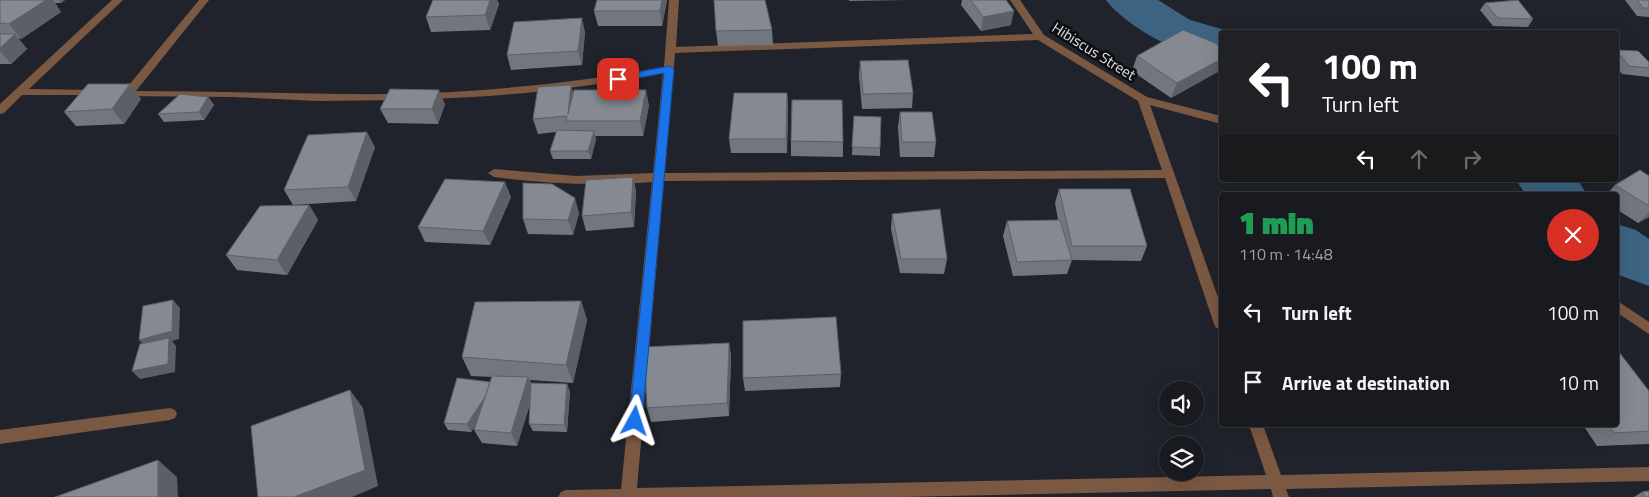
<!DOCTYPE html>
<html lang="en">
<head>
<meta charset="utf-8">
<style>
	body { margin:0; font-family:"Titillium Web",sans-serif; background:#212329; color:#f1f3f6; height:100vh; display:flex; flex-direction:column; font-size:19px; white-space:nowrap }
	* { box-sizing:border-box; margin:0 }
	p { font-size:16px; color:#9fa1a5 }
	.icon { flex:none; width:28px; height:28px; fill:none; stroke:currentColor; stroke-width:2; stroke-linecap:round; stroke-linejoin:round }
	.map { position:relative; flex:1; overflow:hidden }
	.side { position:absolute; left:1219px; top:192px; width:400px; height:235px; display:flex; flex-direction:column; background:#181a20; border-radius:5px; box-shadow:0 5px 20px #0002,0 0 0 1px #36383e }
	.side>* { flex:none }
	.hud { position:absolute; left:1219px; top:30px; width:400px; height:152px; border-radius:5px; box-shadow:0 5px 20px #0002,0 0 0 1px #36383e; background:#202124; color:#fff; overflow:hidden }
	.fabs { position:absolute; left:1159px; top:381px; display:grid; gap:10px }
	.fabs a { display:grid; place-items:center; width:45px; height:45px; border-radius:50%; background:#181a20; box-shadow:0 5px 20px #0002,0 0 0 1px #36383e; font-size:25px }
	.pin { position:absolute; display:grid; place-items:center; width:42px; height:42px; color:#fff; margin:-21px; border-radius:10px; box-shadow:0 2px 8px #0006 }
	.me { position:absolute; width:55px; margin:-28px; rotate:5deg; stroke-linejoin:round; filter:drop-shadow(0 0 4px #0008) }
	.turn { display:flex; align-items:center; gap:18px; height:105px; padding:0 20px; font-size:22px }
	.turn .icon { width:65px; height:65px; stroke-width:2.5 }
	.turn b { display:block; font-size:35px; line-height:42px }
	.lanes { display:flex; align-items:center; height:48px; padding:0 20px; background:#0003; justify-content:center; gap:25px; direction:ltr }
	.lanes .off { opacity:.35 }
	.round { display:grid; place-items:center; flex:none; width:52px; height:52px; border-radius:26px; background:#212329 }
	.head { display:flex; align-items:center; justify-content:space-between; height:85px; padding:0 20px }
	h1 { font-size:30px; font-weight:800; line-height:38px; color:#1e9e55 }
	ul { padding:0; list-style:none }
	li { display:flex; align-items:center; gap:15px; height:70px; padding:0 20px }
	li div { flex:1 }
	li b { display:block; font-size:19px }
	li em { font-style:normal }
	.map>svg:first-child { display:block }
</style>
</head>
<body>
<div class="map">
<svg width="1649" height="497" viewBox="0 0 1649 497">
	<rect width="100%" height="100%" fill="#20232b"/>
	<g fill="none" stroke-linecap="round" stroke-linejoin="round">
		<g fill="#3c6482" fill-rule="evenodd">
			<path d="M1106,0H1158L1190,20L1232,32H1221V58C1201,54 1177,49 1158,40C1142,32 1116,14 1106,0Z"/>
			<path d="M1516,180H1578L1587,195H1526Z"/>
			<path d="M1616,224L1636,230L1649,239V286L1616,274Z"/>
		</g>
		<g fill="#7b5842" fill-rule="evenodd">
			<path d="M112,0H123L29,89L97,90L101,91L102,93L101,95H22L4,113L0,114V104Z"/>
			<path d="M199,0H209L136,91C224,91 312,95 401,94L406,97L401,100L318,101L233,97L118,96L117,94L118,92L124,91Z"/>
			<path d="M669,0H679L676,47L1033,34L1010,0H1020L1044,35L1147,97L1221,116V124L1150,105L1221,306V329L1216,328L1214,324L1165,178L664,181L637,488L1266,475L1249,425H1263L1281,475L1649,467V481L1286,489L1289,497H1273L1271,489L902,497H558L561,492L566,490L621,489L652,182C599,186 547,184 494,177L488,173L494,169L576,176L653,173L663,73C585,88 506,97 426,99L421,96L426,93C506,90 585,81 664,67ZM1038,40L1138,101L1162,170L665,173L675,53Z"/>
			<path d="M1616,300L1649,322V334L1616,312Z"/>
			<path d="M170,408L175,410L177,414L175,418L170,420L0,444V430Z"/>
		</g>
	</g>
	<g fill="#72767e">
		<path d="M0,0H65L61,3H55L61,12L21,39L18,38L27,49L11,64H0Z"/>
		<path d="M433,0H497L499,4L490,30L431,32L426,17Z"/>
		<path d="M667,0L662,26H598L594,11Z"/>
		<path d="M849,0H906L849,1Z"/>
		<path d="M962,0H1006L1011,25L981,31L961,5Z"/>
		<path d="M1625,0H1649V17L1637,16Z"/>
		<path d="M1485,3L1533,19L1528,27L1493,26L1480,10Z"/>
		<path d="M772,30L773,45L718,46L716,31Z"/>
		<path d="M585,32L582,65L511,70L507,55Z"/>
		<path d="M1221,47V70L1171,98L1132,71L1137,56Z"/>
		<path d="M1616,50L1649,62V77L1622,74L1616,67Z"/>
		<path d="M860,61L913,93L912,108L862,109L859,76Z"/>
		<path d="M571,85L573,94L649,105L643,136H595L596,139L591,159H553L550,151L556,132L538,134L533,119Z"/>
		<path d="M787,93L788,108L787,153H731L729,139Z"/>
		<path d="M208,97L214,105L204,120L164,122L158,114Z"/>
		<path d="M141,99L124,124L76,126L64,112Z"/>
		<path d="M445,104L438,124L388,123L380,109Z"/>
		<path d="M900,112L936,142L934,157H900L898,127Z"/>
		<path d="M854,116L880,148V156L852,155Z"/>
		<path d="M791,141L843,142V157L791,156Z"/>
		<path d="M375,147L356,201L293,205L284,190Z"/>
		<path d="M1649,176V217L1638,223L1616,209V195H1606L1615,185Z"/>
		<path d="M633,177L636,191L634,227L586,231L582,216Z"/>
		<path d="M1059,189L1147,246L1141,261L1072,260L1067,274L1013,276L1003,236L1007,221L1058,220L1055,203Z"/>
		<path d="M511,197L490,245L425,242L418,227Z"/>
		<path d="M309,205L318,220L287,275L237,270L226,255Z"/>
		<path d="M579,213L573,235L528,234L523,219Z"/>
		<path d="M892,214L947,259L944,274L900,273L891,229Z"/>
		<path d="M581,301L587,320L573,383L530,380L531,383L570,391L567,432L533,431L529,424L530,404L517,446L482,443L474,430L477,423L471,432L448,430L444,423L490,382L492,377L471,376L462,357Z"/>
		<path d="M729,343L731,357L729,416L651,422L647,408Z"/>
		<path d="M841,374L840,387L745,391L743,378Z"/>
		<path d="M1649,391V444L1597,446L1583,425H1616Z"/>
		<path d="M1642,492L1649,497H1634Z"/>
	</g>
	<g fill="#5c6066">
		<path d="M46,0H53L61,12L21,39L9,24Z"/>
		<path d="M59,0H65L61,3Z"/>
		<path d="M490,0H497L499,4L490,30L485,15Z"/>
		<path d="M662,0H667L662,26L660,11Z"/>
		<path d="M1014,11L1011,25L981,31L983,17Z"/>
		<path d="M582,18L585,32L582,65L578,51Z"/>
		<path d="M15,34L27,49L11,64L0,51V48Z"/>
		<path d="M1221,59V70L1171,98L1177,83Z"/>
		<path d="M130,84L141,99L124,124L112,109Z"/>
		<path d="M571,85L575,100L568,114Z"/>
		<path d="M439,90L445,104L438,124L432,109Z"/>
		<path d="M646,90L649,105L643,136L640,121Z"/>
		<path d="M787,93L788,108L787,153L786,139Z"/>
		<path d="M208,97L214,105L204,120L199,112Z"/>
		<path d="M594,131L596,139L591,159L588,151Z"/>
		<path d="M367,132L375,147L356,201L348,187Z"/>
		<path d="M633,177L636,191L634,227L631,212Z"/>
		<path d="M505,182L511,197L490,245L483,231Z"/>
		<path d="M575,198L579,213L573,235L568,220Z"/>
		<path d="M309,205L318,220L287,275L277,260Z"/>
		<path d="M1649,213V217L1638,223Z"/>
		<path d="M173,300L180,308L179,339L172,341L176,346L175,372L140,379L132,371L146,347L139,340Z"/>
		<path d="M581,301L587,320L573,383L566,365Z"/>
		<path d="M729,343L731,357L729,416L727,403Z"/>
		<path d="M528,377L534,390L517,446L511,433Z"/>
		<path d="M495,382L499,389L471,432L467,424Z"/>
		<path d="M567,384L570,391L567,432L564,425Z"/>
		<path d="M350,390L363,408L378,486L352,497H294Z"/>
		<path d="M158,460L177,477L178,497H158Z"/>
	</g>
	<g fill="#848992" stroke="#5c6066">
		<path d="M0,0H46L9,24L0,23Z"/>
		<path d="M433,0H490L485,15L426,17Z"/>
		<path d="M597,0H662L660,11H594Z"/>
		<path d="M714,0H765L772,30L716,31Z"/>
		<path d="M971,0H1006L1014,11L983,17Z"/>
		<path d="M1518,0L1533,19L1498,18L1485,3Z"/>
		<path d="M1637,0H1649V8H1643Z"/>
		<path d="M582,18L578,51L507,55L514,22Z"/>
		<path d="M1183,30L1215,43L1221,47V59L1177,83L1137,56Z"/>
		<path d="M0,34H15L0,48Z"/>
		<path d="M1616,50L1638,51L1649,62V68L1629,66Z"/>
		<path d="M908,60L913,93L863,94L860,61Z"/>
		<path d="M88,84H130L112,109L64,112Z"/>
		<path d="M571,85L568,114L574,90H646L640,121H566L567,116L533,119L538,87Z"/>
		<path d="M390,89L439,90L432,109H380Z"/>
		<path d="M734,93H787L786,139H729Z"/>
		<path d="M180,94L208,97L199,112L158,114Z"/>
		<path d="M792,100H842L843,142L791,141Z"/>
		<path d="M900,112H932L936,142H902Z"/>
		<path d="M854,116L881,117L880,148L852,147Z"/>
		<path d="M557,130L594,131L588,151H550Z"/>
		<path d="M367,132L348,187L284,190L308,135Z"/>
		<path d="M1640,170L1649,176V206L1615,185Z"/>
		<path d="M633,177L631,212L582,216L586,180Z"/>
		<path d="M445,179L505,182L483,231L418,227Z"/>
		<path d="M523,183L552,184L575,198L568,220L523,219Z"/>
		<path d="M1059,189H1130L1147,246H1072Z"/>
		<path d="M309,205L277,260L226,255L260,206Z"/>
		<path d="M940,209L947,259H901L892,214Z"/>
		<path d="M1060,220L1072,260L1017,262L1007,221Z"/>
		<path d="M173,300L172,331L139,340L143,306Z"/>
		<path d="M581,301L566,365L462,357L475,302Z"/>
		<path d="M836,317L841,374L743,378V321Z"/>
		<path d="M169,338L168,364L132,371L140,344Z"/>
		<path d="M729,343L727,403L647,408L644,347Z"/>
		<path d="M1616,352H1619L1649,391V431L1614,433L1609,425H1616Z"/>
		<path d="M492,376L528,377L511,433L474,430Z"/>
		<path d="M457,378L490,382L485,397L467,424L444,423Z"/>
		<path d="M531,383L567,384L564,425L529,424Z"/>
		<path d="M350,390L365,470L294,497H258L251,426Z"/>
		<path d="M158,460V497H55Z"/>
		<path d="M1649,491V497H1646L1642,492Z"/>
	</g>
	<path fill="#1a73e8" stroke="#114b97" d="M669,66L674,69L642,421L640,425L635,427L631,425L629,421L664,73L618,82L613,79L618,76Z"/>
	<g text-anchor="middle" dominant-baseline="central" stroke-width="5" stroke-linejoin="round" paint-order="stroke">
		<g font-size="15" fill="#dee1e6" stroke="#0b0d10">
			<text transform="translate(1094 51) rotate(32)">Hibiscus Street</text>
		</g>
	</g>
</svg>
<div class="fabs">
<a><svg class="icon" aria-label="sound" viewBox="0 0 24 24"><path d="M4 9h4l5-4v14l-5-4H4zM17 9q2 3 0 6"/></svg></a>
<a><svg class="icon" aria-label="layers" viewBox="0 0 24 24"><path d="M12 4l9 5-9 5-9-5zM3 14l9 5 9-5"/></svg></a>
</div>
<div class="pin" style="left:618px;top:79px;background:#d93025"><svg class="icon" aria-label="arrive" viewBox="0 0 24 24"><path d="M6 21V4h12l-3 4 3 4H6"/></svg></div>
<svg class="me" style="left:635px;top:421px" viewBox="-20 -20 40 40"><path d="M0-17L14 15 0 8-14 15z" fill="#1a73e8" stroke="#fff" stroke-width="4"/></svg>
<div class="hud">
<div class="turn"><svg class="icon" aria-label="left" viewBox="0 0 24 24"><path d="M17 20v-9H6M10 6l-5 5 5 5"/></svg><div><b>100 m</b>Turn left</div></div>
<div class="lanes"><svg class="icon" aria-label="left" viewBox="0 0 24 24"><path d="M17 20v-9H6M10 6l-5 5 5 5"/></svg><svg class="icon off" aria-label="ahead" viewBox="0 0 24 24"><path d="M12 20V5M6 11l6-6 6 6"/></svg><svg class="icon off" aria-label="right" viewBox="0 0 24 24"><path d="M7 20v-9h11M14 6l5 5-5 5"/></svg></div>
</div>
<section class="side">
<div class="head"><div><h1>1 min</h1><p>110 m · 14:48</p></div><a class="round" style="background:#d93025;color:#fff"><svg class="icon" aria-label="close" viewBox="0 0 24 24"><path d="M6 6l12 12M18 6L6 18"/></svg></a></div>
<ul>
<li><svg class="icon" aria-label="left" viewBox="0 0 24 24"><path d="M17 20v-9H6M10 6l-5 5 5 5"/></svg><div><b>Turn left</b></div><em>100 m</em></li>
<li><svg class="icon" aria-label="arrive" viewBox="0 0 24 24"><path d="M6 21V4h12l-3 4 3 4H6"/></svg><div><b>Arrive at destination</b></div><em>10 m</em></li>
</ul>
</section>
</div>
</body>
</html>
